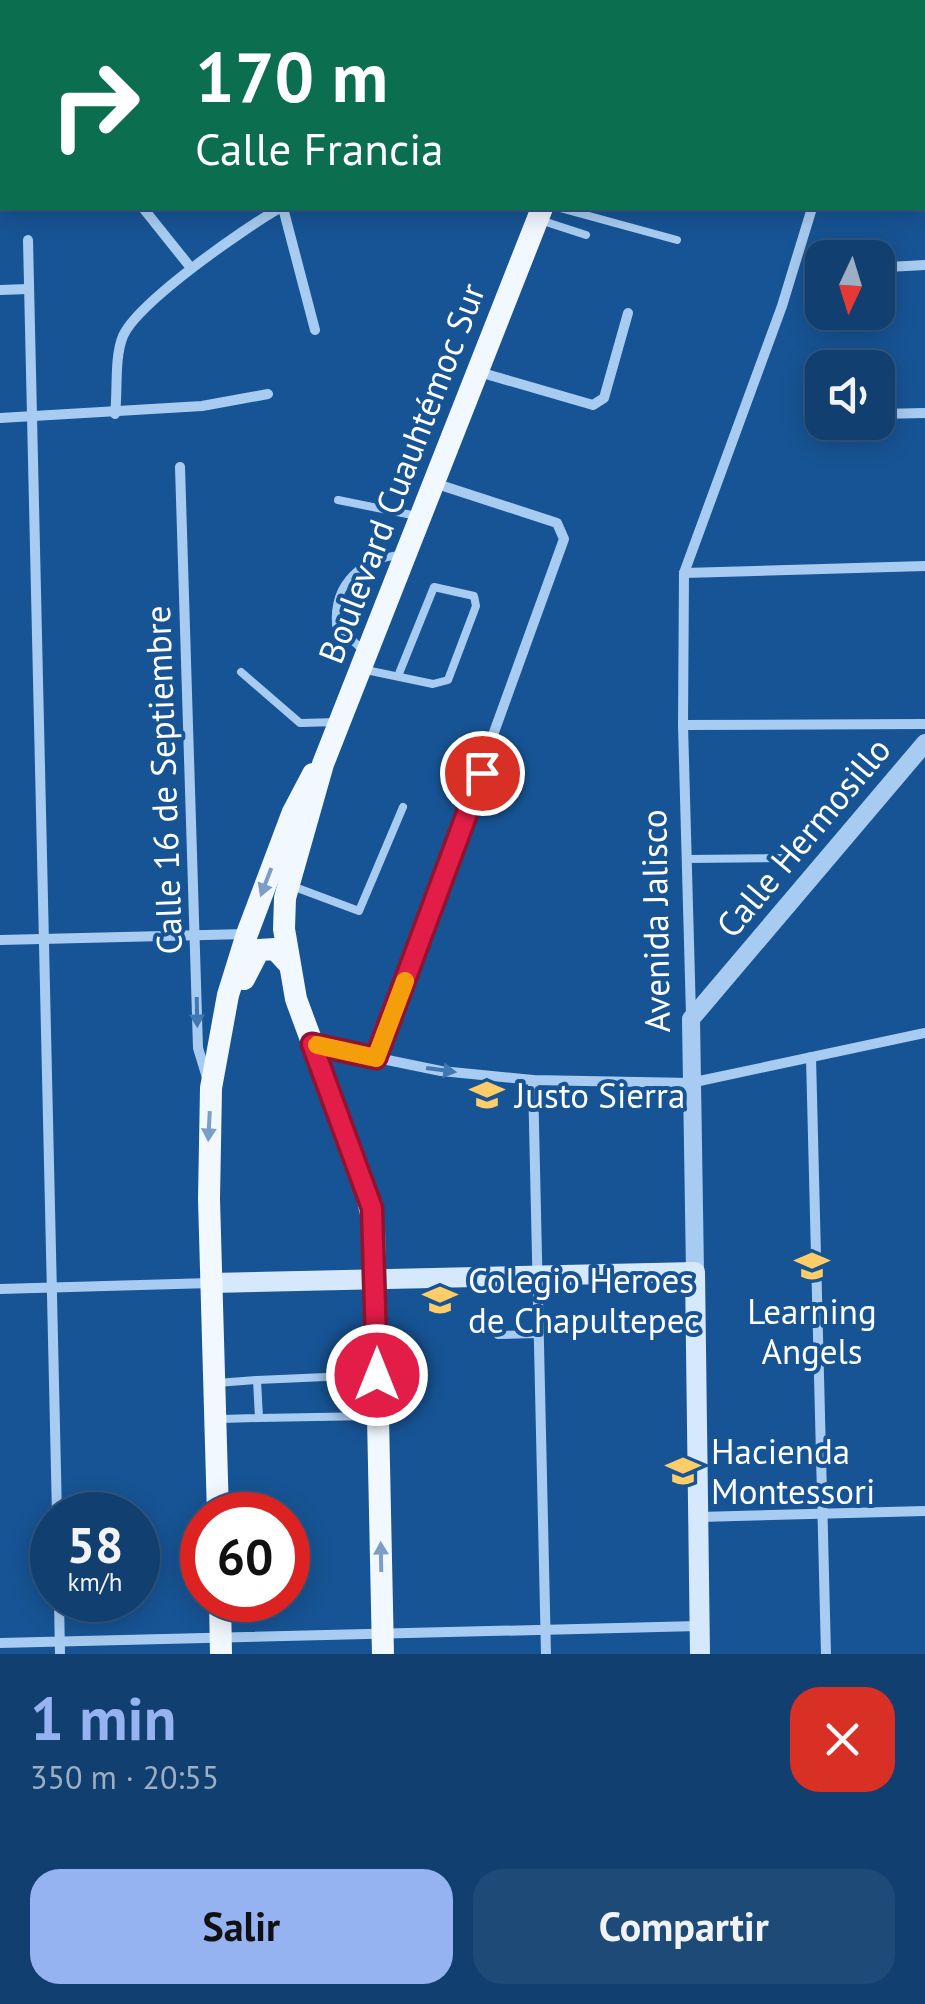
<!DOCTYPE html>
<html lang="es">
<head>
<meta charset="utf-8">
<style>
	body { margin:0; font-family:"PT Sans",sans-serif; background:#1e4a78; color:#f1f3f6; height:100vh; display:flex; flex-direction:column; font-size:38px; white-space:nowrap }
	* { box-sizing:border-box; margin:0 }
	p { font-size:32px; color:#9cafc3 }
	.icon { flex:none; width:55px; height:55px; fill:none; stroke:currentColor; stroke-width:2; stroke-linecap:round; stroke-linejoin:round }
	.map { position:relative; height:1654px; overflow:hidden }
	.drawer { display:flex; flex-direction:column; background:#113f70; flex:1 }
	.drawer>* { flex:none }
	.guide { position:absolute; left:0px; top:0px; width:925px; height:210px; box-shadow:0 5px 25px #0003,0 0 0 2px #305883; background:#0b6e4f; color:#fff; overflow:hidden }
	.needle { width:65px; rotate:184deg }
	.fabs { position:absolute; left:805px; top:240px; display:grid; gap:20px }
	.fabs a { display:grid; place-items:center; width:90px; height:90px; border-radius:20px; background:#113f70; box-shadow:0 5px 25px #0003,0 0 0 2px #305883; font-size:50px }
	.speed { position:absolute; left:30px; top:1492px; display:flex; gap:20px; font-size:50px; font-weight:700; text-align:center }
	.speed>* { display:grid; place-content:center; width:130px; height:130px; border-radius:50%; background:#113f70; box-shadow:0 5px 25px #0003,0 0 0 2px #305883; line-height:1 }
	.speed small { font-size:25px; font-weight:400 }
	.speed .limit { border:15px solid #d22; background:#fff; color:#111 }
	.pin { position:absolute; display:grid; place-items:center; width:85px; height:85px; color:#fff; margin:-42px; border:5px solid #fff; border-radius:50%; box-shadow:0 2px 10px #0007 }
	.me { position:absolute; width:110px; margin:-55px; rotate:0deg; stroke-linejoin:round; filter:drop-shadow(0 0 8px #0008) }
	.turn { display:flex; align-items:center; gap:35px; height:210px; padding:0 30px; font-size:45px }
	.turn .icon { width:130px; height:130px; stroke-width:2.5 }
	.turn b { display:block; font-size:70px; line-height:85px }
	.round { display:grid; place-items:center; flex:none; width:105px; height:105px; border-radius:30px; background:#1e4a78 }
	.head { display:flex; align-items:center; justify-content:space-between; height:170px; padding:0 30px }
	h1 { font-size:60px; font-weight:700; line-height:75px; color:#95b2f1 }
	.button { display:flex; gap:20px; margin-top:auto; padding:20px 30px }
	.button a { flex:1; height:115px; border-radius:30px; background:#95b2f1; color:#111; font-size:40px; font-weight:700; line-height:115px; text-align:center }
	.button a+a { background:#1e4a78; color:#f1f3f6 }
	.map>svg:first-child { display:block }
</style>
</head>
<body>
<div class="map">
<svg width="925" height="1654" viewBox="0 0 925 1654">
	<rect width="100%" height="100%" fill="#175495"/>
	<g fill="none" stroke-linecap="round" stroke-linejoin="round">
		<g stroke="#a8ccf1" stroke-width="8">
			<path d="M554,0L563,2"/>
			<path d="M560,208L677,240"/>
			<path d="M543,221L586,235"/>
			<path d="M338,500L417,516"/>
			<path d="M365,652L336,625C333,582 362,558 402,555"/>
			<path d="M366,670L433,684L448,680L476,606L474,596L434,587L398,676"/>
			<path d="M241,672L300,723L338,722"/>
			<path d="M686,859L781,858"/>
			<path d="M292,886L359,911L403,807"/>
			<path d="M498,1335L538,1334"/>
			<path d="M257,1380L372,1375"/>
			<path d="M217,1383L257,1380L259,1418L220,1419"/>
			<path d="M259,1418L374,1416"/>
		</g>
		<g stroke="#a8ccf1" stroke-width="10">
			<path d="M175,0L178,2"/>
			<path d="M402,0L405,2"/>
			<path d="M308,2L310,0"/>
			<path d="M922,37L925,36"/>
			<path d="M143,208L191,268"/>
			<path d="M283,208L315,330"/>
			<path d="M28,240L57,1515"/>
			<path d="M888,267L925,265"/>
			<path d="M0,290L28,289"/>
			<path d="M479,372L593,405L604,398L628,313"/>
			<path d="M115,414C118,390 114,358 123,336C138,302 246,227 280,208"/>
			<path d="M878,414L925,413"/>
			<path d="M0,418L202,406L268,394"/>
			<path d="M180,467L198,1048L209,1084"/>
			<path d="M684,573L925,566"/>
			<path d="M683,725L925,724"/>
			<path d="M0,940L246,934"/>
			<path d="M691,1015L683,725L684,573L782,306L812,208"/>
			<path d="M314,1045L441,1071L533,1080L690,1083L925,1033"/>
			<path d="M811,1057L826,1654"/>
			<path d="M376,1058L564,539L557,523L434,483"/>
			<path d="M533,1080L546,1654"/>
			<path d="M0,1289L211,1283"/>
			<path d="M699,1517L925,1511"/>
			<path d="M59,1600L60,1654"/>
			<path d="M0,1643L699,1626"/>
		</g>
		<path stroke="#a8ccf1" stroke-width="18" d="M695,1272L691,1019L925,743"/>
		<path stroke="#d6e8fc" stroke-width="20" d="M212,1283L695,1272L700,1654"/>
		<g stroke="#f2f8ff" stroke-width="22">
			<path d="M613,2L614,0"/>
			<path d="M244,979L259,950L275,949L287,962"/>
			<path d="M218,1515L209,1199L211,1088L228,995L247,934L293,812L313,774"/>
			<path d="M220,1600L221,1654"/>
			<path d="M383,1654L374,1228L365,1186L296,999L284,929L285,898L323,764L542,208"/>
		</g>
	</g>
	<defs><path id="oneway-solid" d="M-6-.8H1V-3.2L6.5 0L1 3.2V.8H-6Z" transform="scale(2.5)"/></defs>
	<g fill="#7a9ec5">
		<use href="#oneway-solid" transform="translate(266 882) rotate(111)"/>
		<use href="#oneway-solid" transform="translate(209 1126) rotate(93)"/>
		<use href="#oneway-solid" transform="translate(381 1557) rotate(-91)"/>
	</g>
	<g fill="#4278b1">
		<use href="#oneway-solid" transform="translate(197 1012) rotate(89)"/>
		<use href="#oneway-solid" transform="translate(441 1070) rotate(8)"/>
	</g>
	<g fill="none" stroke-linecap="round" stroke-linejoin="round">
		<g stroke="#92132f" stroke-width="25">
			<path id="route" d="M377,1375L372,1208L312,1044L376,1058L482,773"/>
		</g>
		<use href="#route" stroke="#e11d48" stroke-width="18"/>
		<path stroke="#f59e0b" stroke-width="18" d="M317,1045L376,1058L405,981"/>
	</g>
	<defs>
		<g id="school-bare" transform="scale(2.7)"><path d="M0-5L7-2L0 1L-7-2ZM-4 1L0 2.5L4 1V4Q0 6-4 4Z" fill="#ffcd68" stroke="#175495" stroke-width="2.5" paint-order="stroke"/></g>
		<g id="university-bare" transform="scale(2.7)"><path d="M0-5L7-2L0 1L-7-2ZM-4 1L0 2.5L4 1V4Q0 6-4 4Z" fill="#ffcd68" stroke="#175495" stroke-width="2.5" paint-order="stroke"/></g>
	</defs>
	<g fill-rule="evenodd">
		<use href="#school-bare" x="487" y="1095"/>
		<use href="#school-bare" x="812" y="1266"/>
		<use href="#university-bare" x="440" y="1300"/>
		<use href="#school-bare" x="683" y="1471"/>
	</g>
	<g text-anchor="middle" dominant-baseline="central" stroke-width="8" stroke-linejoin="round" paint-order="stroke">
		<g font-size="35" fill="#fff" stroke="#175495">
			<text transform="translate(401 473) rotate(-69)">Boulevard Cuauhtémoc Sur</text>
			<text transform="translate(163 780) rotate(-92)">Calle 16 de Septiembre</text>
			<text transform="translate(803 837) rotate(-50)">Calle Hermosillo</text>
			<text transform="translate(655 921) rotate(-91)">Avenida Jalisco</text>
		</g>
		<g font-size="35" fill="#fff" stroke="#175495" text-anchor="start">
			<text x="515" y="1095">Justo Sierra</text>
			<text x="468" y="1280">Colegio Heroes<tspan x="468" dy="40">de Chapultepec</tspan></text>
			<text x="812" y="1311" text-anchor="middle">Learning<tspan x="812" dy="40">Angels</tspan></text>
			<text x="711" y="1451">Hacienda<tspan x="711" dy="40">Montessori</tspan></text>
		</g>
	</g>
</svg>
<div class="fabs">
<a><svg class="needle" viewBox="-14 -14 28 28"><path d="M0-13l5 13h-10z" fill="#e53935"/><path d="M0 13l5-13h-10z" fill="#9cafc3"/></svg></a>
<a><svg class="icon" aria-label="sound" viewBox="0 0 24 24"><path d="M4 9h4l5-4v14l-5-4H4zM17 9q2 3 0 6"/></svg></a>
</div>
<div class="speed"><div>58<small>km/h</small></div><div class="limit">60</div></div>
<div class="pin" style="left:482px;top:773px;background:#d93025"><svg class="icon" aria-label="arrive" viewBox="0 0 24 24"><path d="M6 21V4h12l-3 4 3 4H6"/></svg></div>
<svg class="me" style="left:377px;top:1375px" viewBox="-20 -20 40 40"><circle r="17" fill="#e11d48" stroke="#fff" stroke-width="3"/><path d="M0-11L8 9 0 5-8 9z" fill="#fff"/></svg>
<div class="guide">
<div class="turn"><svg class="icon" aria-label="right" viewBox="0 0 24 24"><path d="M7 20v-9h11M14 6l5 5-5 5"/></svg><div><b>170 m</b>Calle Francia</div></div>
</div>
</div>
<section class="drawer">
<div class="head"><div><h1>1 min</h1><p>350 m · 20:55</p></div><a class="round" style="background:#d93025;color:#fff"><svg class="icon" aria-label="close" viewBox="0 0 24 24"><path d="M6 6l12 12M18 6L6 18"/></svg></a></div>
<div class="button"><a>Salir</a><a>Compartir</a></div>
</section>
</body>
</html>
